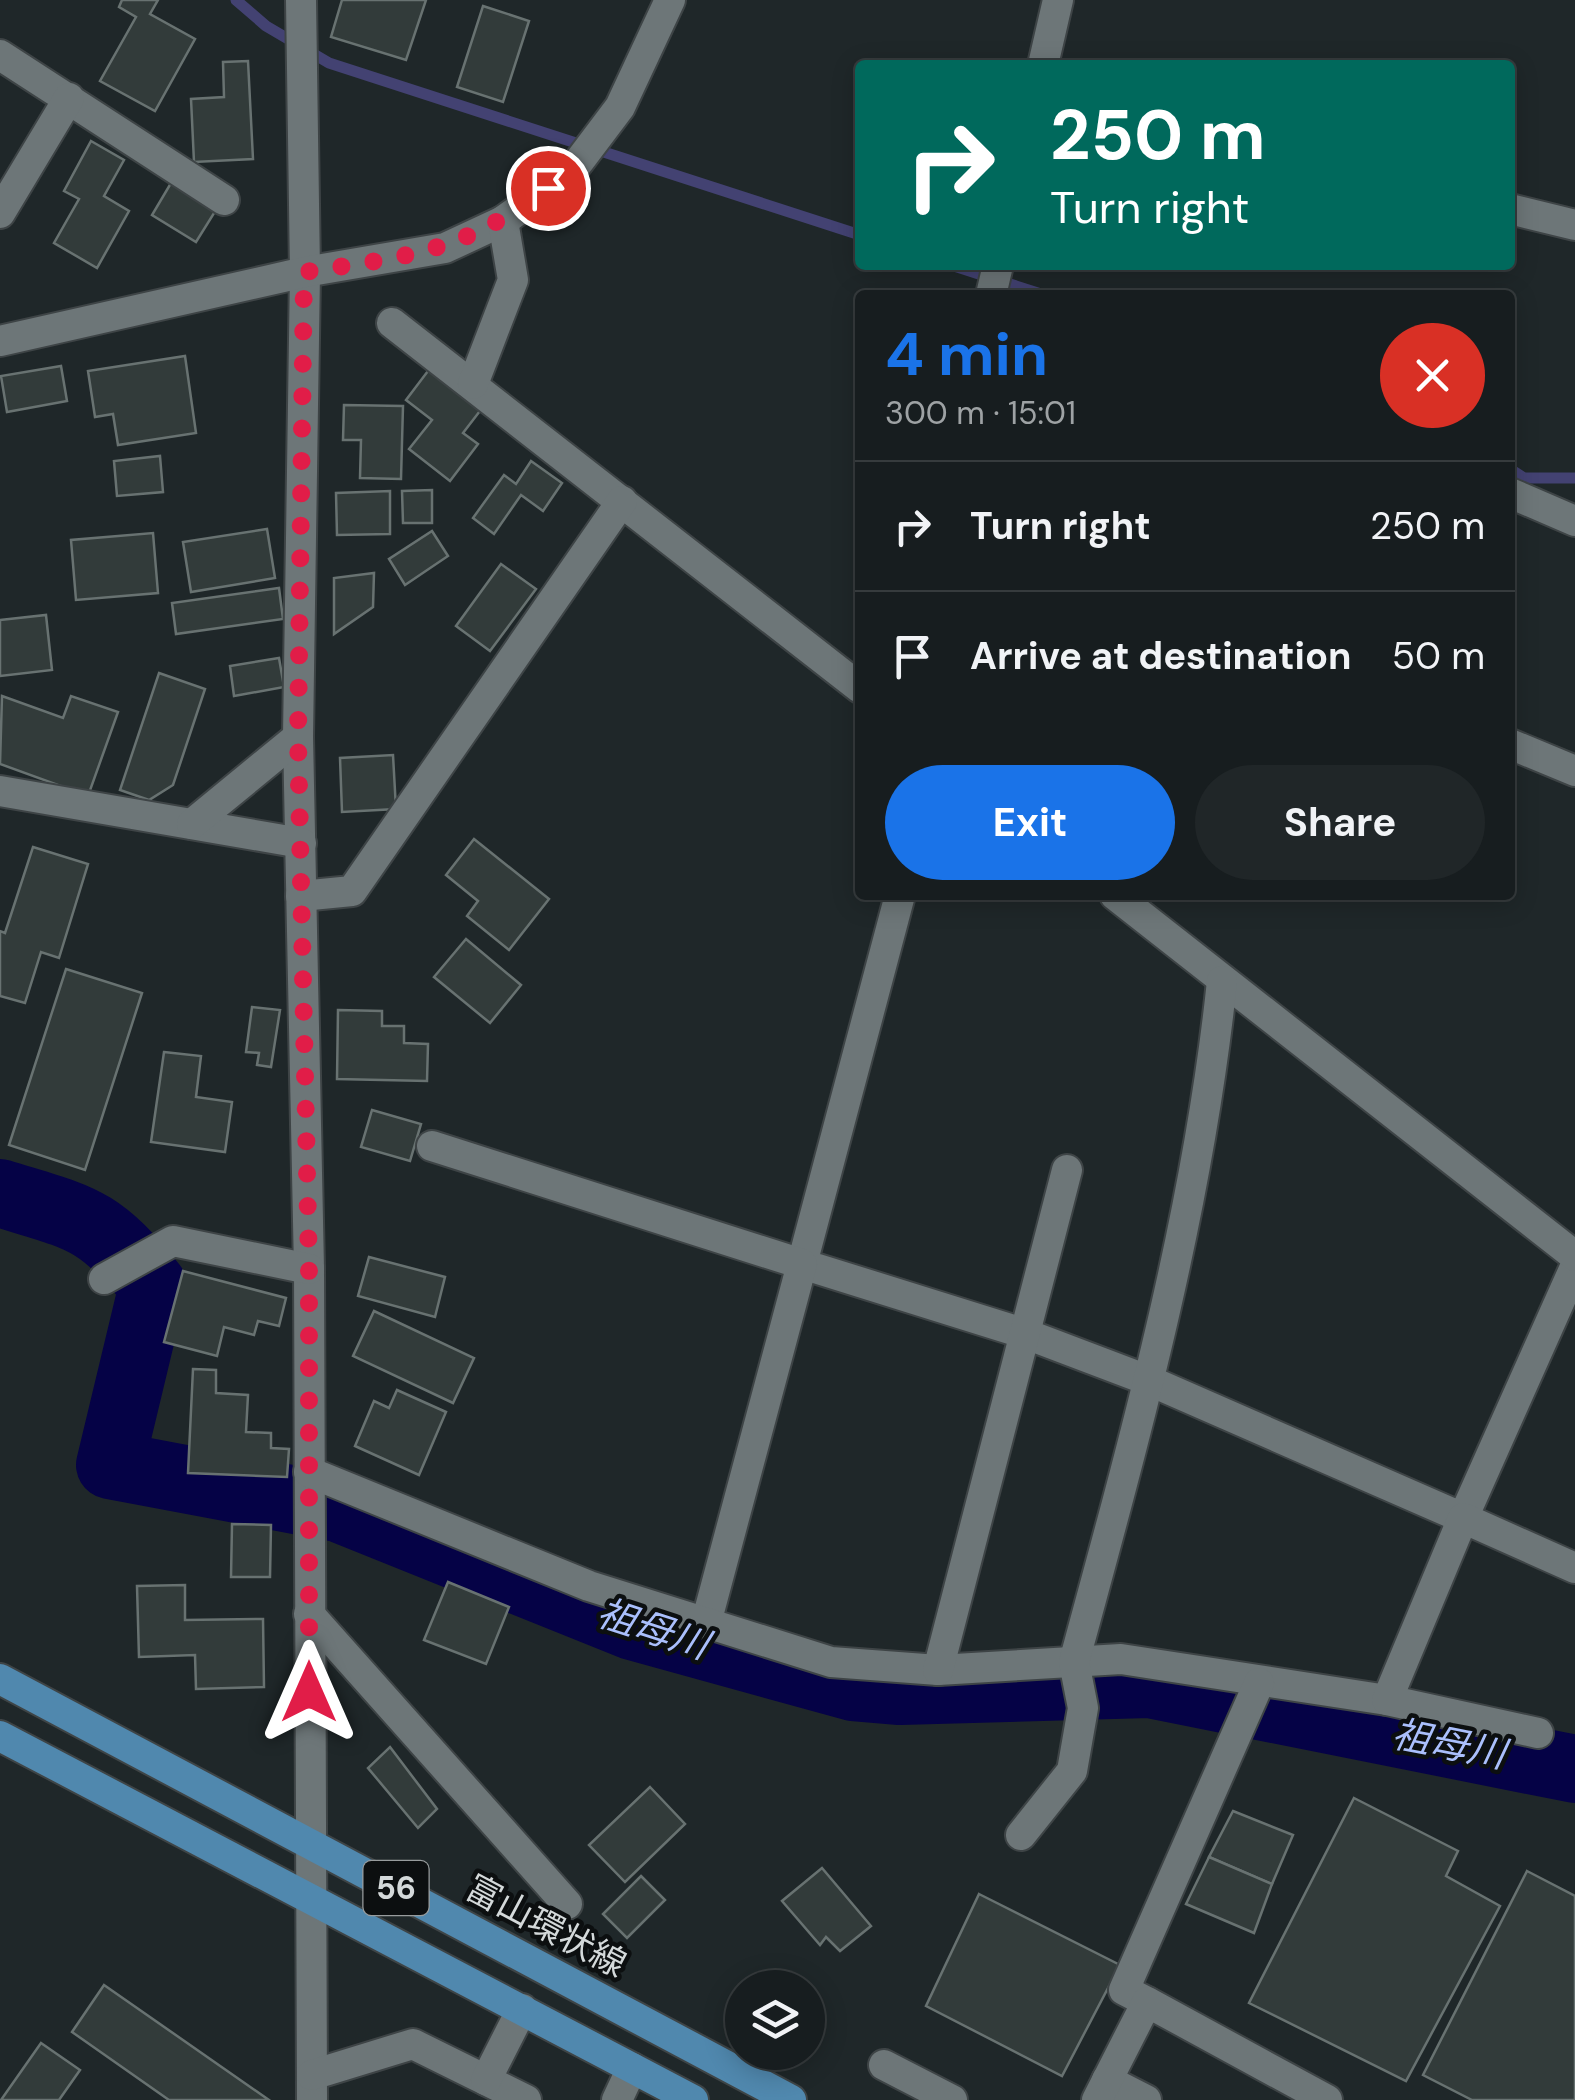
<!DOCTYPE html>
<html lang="en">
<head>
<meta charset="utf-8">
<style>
	body { margin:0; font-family:"DM Sans","Noto Sans JP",sans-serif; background:#202628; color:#f1f3f6; height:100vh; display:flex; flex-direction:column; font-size:38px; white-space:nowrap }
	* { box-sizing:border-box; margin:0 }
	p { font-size:32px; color:#9ea2a4 }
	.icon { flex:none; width:55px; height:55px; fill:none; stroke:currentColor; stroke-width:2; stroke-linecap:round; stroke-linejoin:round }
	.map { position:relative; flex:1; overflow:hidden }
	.panel { position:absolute; left:855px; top:290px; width:660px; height:610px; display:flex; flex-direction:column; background:#171d1f; border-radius:10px; box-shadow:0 5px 25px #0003,0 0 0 2px #363b3d }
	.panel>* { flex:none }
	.hud { position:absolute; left:855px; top:60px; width:660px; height:210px; border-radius:10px; box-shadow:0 5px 25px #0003,0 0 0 2px #363b3d; background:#00695c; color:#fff; overflow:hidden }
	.tools { position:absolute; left:725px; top:1970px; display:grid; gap:20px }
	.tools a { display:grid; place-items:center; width:100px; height:100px; border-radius:50%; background:#171d1f; box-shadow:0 5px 25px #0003,0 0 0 2px #363b3d; font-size:50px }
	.pin { position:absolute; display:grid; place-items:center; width:85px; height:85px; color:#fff; margin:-42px; border:5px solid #fff; border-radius:50%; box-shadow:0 2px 10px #0007 }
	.me { position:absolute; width:110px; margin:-55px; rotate:0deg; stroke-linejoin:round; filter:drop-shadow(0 0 8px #0008) }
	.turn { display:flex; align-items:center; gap:35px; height:210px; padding:0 30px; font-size:45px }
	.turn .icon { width:130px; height:130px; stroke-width:2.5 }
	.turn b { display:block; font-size:70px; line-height:85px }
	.round { display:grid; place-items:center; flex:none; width:105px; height:105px; border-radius:52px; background:#202628 }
	.headline { display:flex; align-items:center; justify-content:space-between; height:170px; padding:0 30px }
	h1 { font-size:60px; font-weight:700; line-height:75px; color:#1a73e8 }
	.primary-button { display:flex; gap:20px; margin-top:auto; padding:20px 30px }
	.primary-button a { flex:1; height:115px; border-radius:60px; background:#1a73e8; color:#fff; font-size:40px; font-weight:700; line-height:115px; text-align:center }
	.primary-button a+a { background:#202628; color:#f1f3f6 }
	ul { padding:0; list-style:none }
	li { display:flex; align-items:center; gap:30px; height:130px; padding:0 30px; border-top:2px solid #363b3d }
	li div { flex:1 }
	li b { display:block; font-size:38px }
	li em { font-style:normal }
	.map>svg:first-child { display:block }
</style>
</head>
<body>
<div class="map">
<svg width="1575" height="2100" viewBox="0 0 1575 2100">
	<rect width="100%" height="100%" fill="#1f2729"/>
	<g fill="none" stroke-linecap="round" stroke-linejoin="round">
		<g stroke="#434272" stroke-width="11">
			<path d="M236,0L266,26L329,63L860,235"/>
			<path d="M951,265L1044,295"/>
			<path d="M1510,469L1524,478H1575"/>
		</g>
		<path stroke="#050246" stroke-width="68" d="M0,1193C81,1218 98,1217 153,1286L110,1465L338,1508L632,1626L853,1687L900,1691L1149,1684L1575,1769"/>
	</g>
	<g fill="#323b3a" stroke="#687271" stroke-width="2.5">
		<path d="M122,0H158L150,14L195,39L155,111L100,81L136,17L119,7Z"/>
		<path d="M342,0H426L406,60L331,37Z"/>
		<path d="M483,6L529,21L503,102L457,87Z"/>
		<path d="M248,61L253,159L194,162L191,99L224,97L223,62Z"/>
		<path d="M91,141L124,160L104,196L129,211L97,268L54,243L79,199L64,191Z"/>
		<path d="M171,183L216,210L196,242L152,215Z"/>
		<path d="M185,356L196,433L118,445L113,414L95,417L88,371Z"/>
		<path d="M61,366L67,401L7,412L1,376Z"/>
		<path d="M431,367L483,407L463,433L478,444L450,481L409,449L432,420L406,400Z"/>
		<path d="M344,405L403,406L401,479L360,478L361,440H343Z"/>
		<path d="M160,456L163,492L117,496L114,461Z"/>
		<path d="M531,461L562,483L543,511L521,495L494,534L473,518L504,475L516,484Z"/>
		<path d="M432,490V523H403L402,491Z"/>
		<path d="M390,491V534L337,535L336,493Z"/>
		<path d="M267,529L275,578L191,592L183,542Z"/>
		<path d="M432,531L448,556L405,585L389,559Z"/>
		<path d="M153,533L158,593L76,600L71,540Z"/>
		<path d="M501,564L536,589L490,651L456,626Z"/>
		<path d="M374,573L373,607L334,634V578Z"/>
		<path d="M279,588L283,619L176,634L172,603Z"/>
		<path d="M46,615L52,670L0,676V620Z"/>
		<path d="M279,658L284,687L234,696L230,666Z"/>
		<path d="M159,673L205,689L173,785L149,800L120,790Z"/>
		<path d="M2,696L63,718L71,696L118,712L88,796L0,764Z"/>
		<path d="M393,755L396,809L342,812L340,758Z"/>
		<path d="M474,839L549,899L509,950L467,916L478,901L446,875Z"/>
		<path d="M33,847L88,864L59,958L41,952L25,1003L0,996V931L5,933Z"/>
		<path d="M466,939L521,985L490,1023L434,977Z"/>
		<path d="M66,969L142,993L85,1170L9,1145Z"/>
		<path d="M252,1007L280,1010L271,1067L257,1065L259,1053L246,1052Z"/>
		<path d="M338,1010L382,1011V1026H404V1043L428,1044L427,1081L337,1079Z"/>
		<path d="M164,1052L201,1056L196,1097L232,1102L225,1152L151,1142Z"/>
		<path d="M372,1110L421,1124L410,1161L361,1147Z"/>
		<path d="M369,1257L445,1277L435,1317L358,1296Z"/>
		<path d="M183,1271L286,1298L279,1326L258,1321L254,1335L224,1327L217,1356L164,1342Z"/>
		<path d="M374,1311L474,1358L453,1403L353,1356Z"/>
		<path d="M193,1369L216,1370V1393L248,1395L246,1432L271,1433V1448L289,1449L287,1477L188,1473Z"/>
		<path d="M397,1390L446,1412L419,1475L355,1446L374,1401L389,1408Z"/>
		<path d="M232,1524L271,1525L270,1577H231Z"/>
		<path d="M448,1582L509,1607L486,1664L424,1640Z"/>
		<path d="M185,1585V1620L263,1619L264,1687L196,1689L195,1655L139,1657L137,1586Z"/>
		<path d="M390,1747L437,1809L418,1828L368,1768Z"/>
		<path d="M650,1787L685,1824L625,1882L589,1845Z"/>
		<path d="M1354,1798L1458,1851L1446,1876L1500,1906L1406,2081L1249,2003Z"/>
		<path d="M1233,1811L1293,1835L1272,1884L1209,1857Z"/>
		<path d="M1209,1857L1272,1884L1254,1933L1186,1904Z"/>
		<path d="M822,1868L871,1926L840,1951L826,1937L820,1945L782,1901Z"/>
		<path d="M1527,1871L1575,1896V2100H1472L1423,2075Z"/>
		<path d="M641,1876L665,1900L627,1938L603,1914Z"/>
		<path d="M979,1894L1120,1965L1062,2076L926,2006Z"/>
		<path d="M104,1985L269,2100H169L72,2032Z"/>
		<path d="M41,2043L80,2070L59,2100H1Z"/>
	</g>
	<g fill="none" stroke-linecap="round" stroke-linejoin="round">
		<g stroke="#3e4446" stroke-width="34">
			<g id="minor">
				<path d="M301,0L305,272L298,737L309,1269L312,2100"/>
				<path d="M0,55L224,200"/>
				<path d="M1043,65L1058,0"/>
				<path d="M1510,209L1575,225"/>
				<path d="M0,213L69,98"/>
				<path d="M991,295L998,265"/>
				<path d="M392,323L860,688"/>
				<path d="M0,341L305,272L445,248L503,221L571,172L620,107L670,0"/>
				<path d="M473,384L513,280L503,221"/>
				<path d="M1510,493L1575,521"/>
				<path d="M1510,744L1575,771"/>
				<path d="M0,791L301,843"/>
				<path d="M192,824L298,737"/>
				<path d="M900,895L802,1264L1026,1334L1150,1381L1463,1518L1575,1267"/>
				<path d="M1115,895L1575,1256"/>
				<path d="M301,896L352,891L622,501"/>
				<path d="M432,1146L802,1264L706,1623"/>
				<path d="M104,1279L173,1241L309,1269"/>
				<path d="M309,1472L589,1586L831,1662L938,1670L1121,1659L1387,1700"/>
				<path d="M309,1614L567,1904"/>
				<path d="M938,1670L1067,1170"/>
				<path d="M1538,1733L1387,1700L1463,1518L1575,1568"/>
				<path d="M1021,1835L1072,1771L1083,1708L1074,1662C1135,1438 1198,1212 1222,981"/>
				<path d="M1147,2002L1124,1990L1259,1683"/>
				<path d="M884,2065L952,2100"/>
				<path d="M312,2075L413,2044L526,2100"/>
				<path d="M486,2080L522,2009"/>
				<path d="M1107,2080L1146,2100"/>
				<path d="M617,2100L632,2068"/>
				<path d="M1097,2100L1147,2002L1327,2100"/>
			</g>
		</g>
		<g stroke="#3e4446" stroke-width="34">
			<g id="major">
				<path d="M0,1679L791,2100"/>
				<path d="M0,1736L693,2100"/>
			</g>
		</g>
		<use href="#minor" stroke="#6d7678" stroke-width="30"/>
		<use href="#major" stroke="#5088ae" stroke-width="30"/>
	</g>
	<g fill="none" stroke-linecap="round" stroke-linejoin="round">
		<path stroke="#e11d48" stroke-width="18" stroke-dasharray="0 32.4" d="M309,1692V1269L298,737L304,272C409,256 461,253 548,188"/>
	</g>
	<g text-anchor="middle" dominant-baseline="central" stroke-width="9" stroke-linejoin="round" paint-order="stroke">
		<rect fill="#0c0f10" stroke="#989c9d" stroke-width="2.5" x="363.5" y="1861" width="65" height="54" rx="8"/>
		<g font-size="32" font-weight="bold" fill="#d4d9da">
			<text x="396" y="1888">56</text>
		</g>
		<g font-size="35" fill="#d4d9da" stroke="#0c0f10">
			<text transform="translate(546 1926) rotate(28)">富山環状線</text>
		</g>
		<g font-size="38" font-style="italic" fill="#aabffc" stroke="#0c0f10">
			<text transform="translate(653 1629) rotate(18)">祖母川</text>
			<text transform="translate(1449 1744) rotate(11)">祖母川</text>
		</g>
	</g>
</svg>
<div class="tools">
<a><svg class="icon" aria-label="layers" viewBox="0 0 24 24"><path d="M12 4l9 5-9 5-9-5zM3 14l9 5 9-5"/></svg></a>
</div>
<div class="pin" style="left:548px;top:188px;background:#d93025"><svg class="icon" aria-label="arrive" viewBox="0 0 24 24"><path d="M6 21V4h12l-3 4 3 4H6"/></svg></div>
<svg class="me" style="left:309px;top:1692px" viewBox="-20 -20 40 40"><path d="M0-17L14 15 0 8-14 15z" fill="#e11d48" stroke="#fff" stroke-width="4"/></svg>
<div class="hud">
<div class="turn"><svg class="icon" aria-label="right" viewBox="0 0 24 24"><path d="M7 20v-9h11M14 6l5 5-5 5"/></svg><div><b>250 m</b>Turn right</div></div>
</div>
<section class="panel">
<div class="headline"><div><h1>4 min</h1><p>300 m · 15:01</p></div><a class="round" style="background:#d93025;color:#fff"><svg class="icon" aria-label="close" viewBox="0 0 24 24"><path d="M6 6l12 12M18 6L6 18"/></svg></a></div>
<ul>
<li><svg class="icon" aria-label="right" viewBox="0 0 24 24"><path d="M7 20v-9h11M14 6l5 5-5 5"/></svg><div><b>Turn right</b></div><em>250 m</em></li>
<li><svg class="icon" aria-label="arrive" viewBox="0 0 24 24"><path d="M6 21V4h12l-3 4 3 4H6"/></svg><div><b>Arrive at destination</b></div><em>50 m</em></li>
</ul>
<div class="primary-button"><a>Exit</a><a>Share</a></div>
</section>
</div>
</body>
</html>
